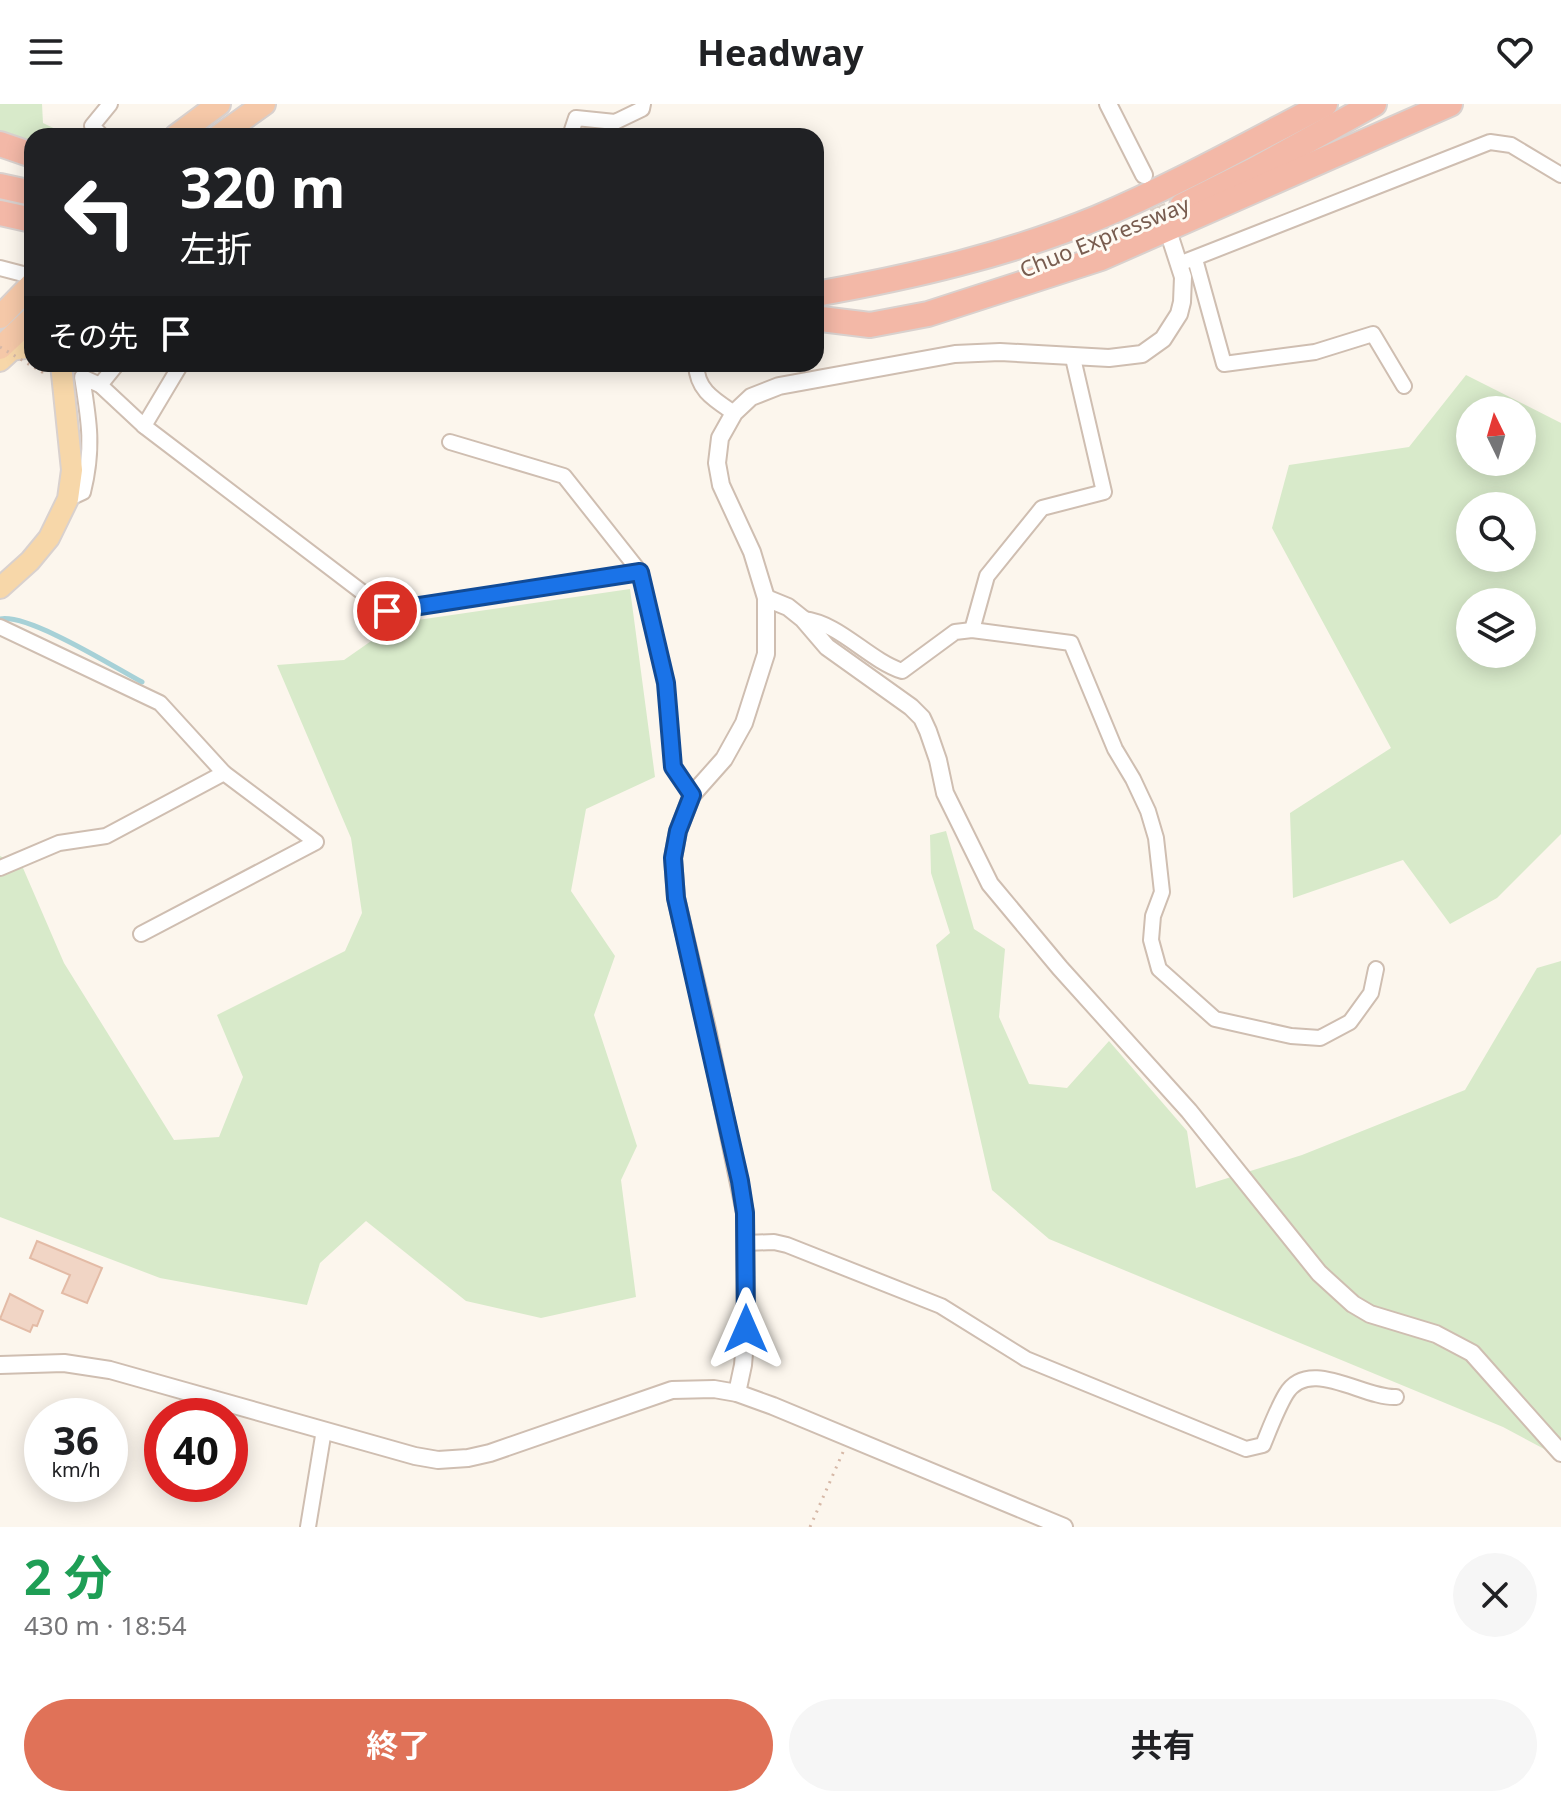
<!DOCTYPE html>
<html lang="ja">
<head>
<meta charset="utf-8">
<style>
	body { margin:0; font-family:"Noto Sans","Noto Sans JP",sans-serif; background:#f6f6f6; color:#202124; height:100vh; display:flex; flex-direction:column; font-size:30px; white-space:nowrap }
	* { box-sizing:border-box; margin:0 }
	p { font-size:26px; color:#757577 }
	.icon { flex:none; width:44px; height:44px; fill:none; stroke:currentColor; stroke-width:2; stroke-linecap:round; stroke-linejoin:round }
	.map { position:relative; height:1423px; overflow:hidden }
	.panel { display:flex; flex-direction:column; background:#fff; flex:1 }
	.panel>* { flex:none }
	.guide { position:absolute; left:24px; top:24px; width:800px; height:244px; border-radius:24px; box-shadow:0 4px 20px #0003; background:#202124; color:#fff; overflow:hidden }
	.needle { width:52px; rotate:355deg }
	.fabs { position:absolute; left:1456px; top:292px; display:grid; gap:16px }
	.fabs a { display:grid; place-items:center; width:80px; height:80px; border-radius:50%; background:#fff; box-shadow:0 4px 20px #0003; font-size:40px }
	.speed { position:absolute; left:24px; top:1294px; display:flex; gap:16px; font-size:40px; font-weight:700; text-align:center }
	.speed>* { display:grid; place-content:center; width:104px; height:104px; border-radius:50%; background:#fff; box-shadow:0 4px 20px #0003; line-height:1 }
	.speed small { font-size:20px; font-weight:400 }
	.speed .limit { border:12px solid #d22; background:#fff; color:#111 }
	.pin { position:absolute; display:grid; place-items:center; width:68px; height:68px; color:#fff; margin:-34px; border:4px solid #fff; border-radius:50%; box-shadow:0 2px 8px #0007 }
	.me { position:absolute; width:88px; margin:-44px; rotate:0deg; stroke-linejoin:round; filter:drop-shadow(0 0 6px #0008) }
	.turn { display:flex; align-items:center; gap:28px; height:168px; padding:0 24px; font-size:36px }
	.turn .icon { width:104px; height:104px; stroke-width:2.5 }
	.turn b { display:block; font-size:56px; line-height:68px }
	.then { display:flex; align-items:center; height:76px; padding:0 24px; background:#0003; gap:16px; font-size:30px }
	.round { display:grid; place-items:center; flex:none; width:84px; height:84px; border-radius:42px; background:#f6f6f6 }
	.headline { display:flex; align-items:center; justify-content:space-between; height:136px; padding:0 24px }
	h1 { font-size:48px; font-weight:700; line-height:60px; color:#1e9e55 }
	.action { display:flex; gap:16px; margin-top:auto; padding:16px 24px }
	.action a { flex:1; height:92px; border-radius:48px; background:#e07258; color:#fff; font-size:32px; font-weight:700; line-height:92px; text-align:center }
	.action a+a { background:#f6f6f6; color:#202124 }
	header { display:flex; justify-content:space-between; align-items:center; height:104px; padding:0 24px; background:#fff; font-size:36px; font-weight:700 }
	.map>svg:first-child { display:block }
</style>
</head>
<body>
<header><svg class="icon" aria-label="menu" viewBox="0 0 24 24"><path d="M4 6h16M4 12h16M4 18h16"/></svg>Headway<svg class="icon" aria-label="heart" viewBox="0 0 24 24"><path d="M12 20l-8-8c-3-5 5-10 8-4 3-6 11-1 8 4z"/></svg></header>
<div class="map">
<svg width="1561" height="1423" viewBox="0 0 1561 1423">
	<rect width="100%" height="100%" fill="#fcf6ed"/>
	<g fill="#d8eaca" fill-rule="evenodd">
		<path d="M0,0H42L43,19L70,32H32V42L5,34L0,28Z"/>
		<path d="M1466,271L1561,319V730L1497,794L1450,820L1403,756L1293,794L1290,709L1391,644L1272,424L1289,361L1409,343ZM1470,306H1522V358H1470ZM1470,402H1522V454H1470ZM1470,498H1522V550H1470Z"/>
		<path d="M630,485L655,673L586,705L571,787L615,852L594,911L637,1042L621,1076L636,1193L541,1214L466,1197L366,1117L320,1159L307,1201L160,1174L0,1113V752L23,764L64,859L174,1036L219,1033L243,973L217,911L345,847L362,809L351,734L277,561L344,556L397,519Z"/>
		<path d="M946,727L974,825L1005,845L999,913L1029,980L1067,984L1109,937L1187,1027L1196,1084L1302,1051L1465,986L1537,864L1561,857V1354L1503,1323L1049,1135L992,1086L936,841L950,829L931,769L930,731Z"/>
	</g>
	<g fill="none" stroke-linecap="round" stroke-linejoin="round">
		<path stroke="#a7d1d7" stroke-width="5" d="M0,515C28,509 114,563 142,578"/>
	</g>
	<g fill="#f1d5c5" stroke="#e3bba6" stroke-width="2">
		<path d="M37,1137L102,1164L87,1199L62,1189L70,1171L30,1154Z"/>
		<path d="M10,1190L43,1207L37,1222L33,1221L30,1228L0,1215Z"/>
	</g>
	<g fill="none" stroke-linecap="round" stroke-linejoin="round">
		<path stroke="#dbd0c6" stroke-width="16" stroke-dasharray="16 8" stroke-linecap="butt" d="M1148,80L1170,133"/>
		<g stroke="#cfbeb1" stroke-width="18">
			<g id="minor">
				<path d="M102,32L92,22L110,0"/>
				<path d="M570,32L576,14L615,18L642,5L643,0"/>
				<path d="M1195,155L1224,260L1315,248L1373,230L1404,282"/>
				<path d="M1179,160L1490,38L1511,41L1561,71"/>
				<path d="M0,164L23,170L32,175"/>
				<path d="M696,260C697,286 713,295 734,309"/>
				<path d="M100,281L117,260"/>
				<path d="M144,322L387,507L640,468"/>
				<path d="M450,338L564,372L640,468L666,579L673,663L692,691"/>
				<path d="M68,395L83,388C94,344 89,316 82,273L100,281L144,322L181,260"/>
				<path d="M803,515C840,519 867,555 902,567L955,528L972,526L1071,539L1115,645L1133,675L1148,707L1156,734L1162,788L1153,812L1151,836L1159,865L1215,915L1291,932L1320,934L1350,918L1371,889L1376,865"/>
				<path d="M0,523L160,599L224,669L106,732L59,739L0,764"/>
				<path d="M972,526L987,472L1042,404L1104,388L1073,254"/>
				<path d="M141,830L316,738L224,669"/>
				<path d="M745,1139L774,1138L787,1141L941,1202L1026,1255L1246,1345L1263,1341C1270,1324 1277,1305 1286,1290C1309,1252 1364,1295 1396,1293"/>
				<path d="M308,1423L324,1326"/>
			</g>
		</g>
		<g stroke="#cfbeb1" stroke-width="20">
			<g id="tertiary">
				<path d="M1108,0L1144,71"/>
				<path d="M766,494L788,503L803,515L827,543L911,603L922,614L928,627L938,656L945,689L990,780L1060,864L1189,1007L1319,1169L1353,1200L1370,1210L1436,1230L1472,1249L1561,1349"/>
				<path d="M0,1261L64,1259L110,1266L415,1352L438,1356L468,1354L490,1349L672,1286L714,1285L737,1289L773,1302L1064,1423"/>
				<path d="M737,1289L743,1261L746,1225L745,1109L707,925L676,794L673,754L678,727L692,691L724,655L744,619L766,550V494L752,448L721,381L717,359L720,334L734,309L751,293L779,282L955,250L1000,248L1109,254L1142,250L1163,235L1179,210L1182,198L1183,173L1171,136"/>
			</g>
		</g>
		<g stroke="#d9d1ce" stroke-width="24">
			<g id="primary">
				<path d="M0,257L12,246L32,243"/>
				<path d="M0,484L30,457L49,434L68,395L72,366L61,260"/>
			</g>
		</g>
		<g stroke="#d9d1ce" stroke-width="26">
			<g id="trunk">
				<path d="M176,32L219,0"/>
				<path d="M219,32L264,0"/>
				<path d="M0,213L32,180"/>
				<path d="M0,244L32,214"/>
			</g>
		</g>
		<g stroke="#d9d1ce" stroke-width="28">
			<g id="motorway">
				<path d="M0,40L32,51"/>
				<path d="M0,82L32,89"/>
				<path d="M1182,102L1254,66L1374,0"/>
				<path d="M0,109L32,116"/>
				<path d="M816,190C912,173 1007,151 1097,114C1175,81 1250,39 1325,0"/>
				<path d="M821,215L870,221L928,210L1101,154L1450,0"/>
			</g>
		</g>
		<path stroke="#d6b8a7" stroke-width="3" stroke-dasharray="2 6" stroke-linecap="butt" d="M810,1423L843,1348"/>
		<use href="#minor" stroke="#fff" stroke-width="14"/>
		<use href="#tertiary" stroke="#fff" stroke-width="16"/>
		<use href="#primary" stroke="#f7d7a9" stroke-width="20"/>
		<use href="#trunk" stroke="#f5c8a8" stroke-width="22"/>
		<use href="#motorway" stroke="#f3b8a7" stroke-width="24"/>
		<path stroke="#d6b8a7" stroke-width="3" stroke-dasharray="2 6" stroke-linecap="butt" d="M0,243L42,268L77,260"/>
	</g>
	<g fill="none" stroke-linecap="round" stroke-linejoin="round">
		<g stroke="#114b97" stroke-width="20">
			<path id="route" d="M387,507L640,468L666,579L673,663L692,691L678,727L673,754L676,794L740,1077L745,1109L746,1225"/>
		</g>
		<use href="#route" stroke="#1a73e8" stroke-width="14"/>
	</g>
	<g text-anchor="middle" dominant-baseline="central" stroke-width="6" stroke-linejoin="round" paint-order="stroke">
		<g font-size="22" fill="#785c4f" stroke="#fefaf3">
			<text transform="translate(1104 132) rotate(-22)">Chuo Expressway</text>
		</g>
	</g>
</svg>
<div class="fabs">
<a><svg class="needle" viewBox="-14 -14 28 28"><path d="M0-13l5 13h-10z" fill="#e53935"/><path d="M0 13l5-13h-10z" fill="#757577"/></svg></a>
<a><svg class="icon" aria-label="search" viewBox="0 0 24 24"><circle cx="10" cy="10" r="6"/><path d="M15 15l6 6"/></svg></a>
<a><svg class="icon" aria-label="layers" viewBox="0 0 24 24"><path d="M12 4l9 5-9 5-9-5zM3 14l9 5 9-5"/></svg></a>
</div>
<div class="speed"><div>36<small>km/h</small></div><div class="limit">40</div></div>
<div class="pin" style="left:387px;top:507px;background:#d93025"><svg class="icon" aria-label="arrive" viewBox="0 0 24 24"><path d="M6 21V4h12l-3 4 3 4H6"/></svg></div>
<svg class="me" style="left:746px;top:1225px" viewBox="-20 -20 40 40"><path d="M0-17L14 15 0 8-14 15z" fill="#1a73e8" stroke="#fff" stroke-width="4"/></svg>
<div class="guide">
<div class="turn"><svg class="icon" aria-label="left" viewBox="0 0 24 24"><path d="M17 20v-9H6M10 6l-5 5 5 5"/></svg><div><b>320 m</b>左折</div></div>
<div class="then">その先<svg class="icon" aria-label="arrive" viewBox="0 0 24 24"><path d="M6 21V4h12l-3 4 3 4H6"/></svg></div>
</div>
</div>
<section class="panel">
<div class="headline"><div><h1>2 分</h1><p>430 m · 18:54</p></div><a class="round"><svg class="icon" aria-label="close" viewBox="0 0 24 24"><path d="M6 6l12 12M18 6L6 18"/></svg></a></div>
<div class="action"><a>終了</a><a>共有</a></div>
</section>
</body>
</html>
